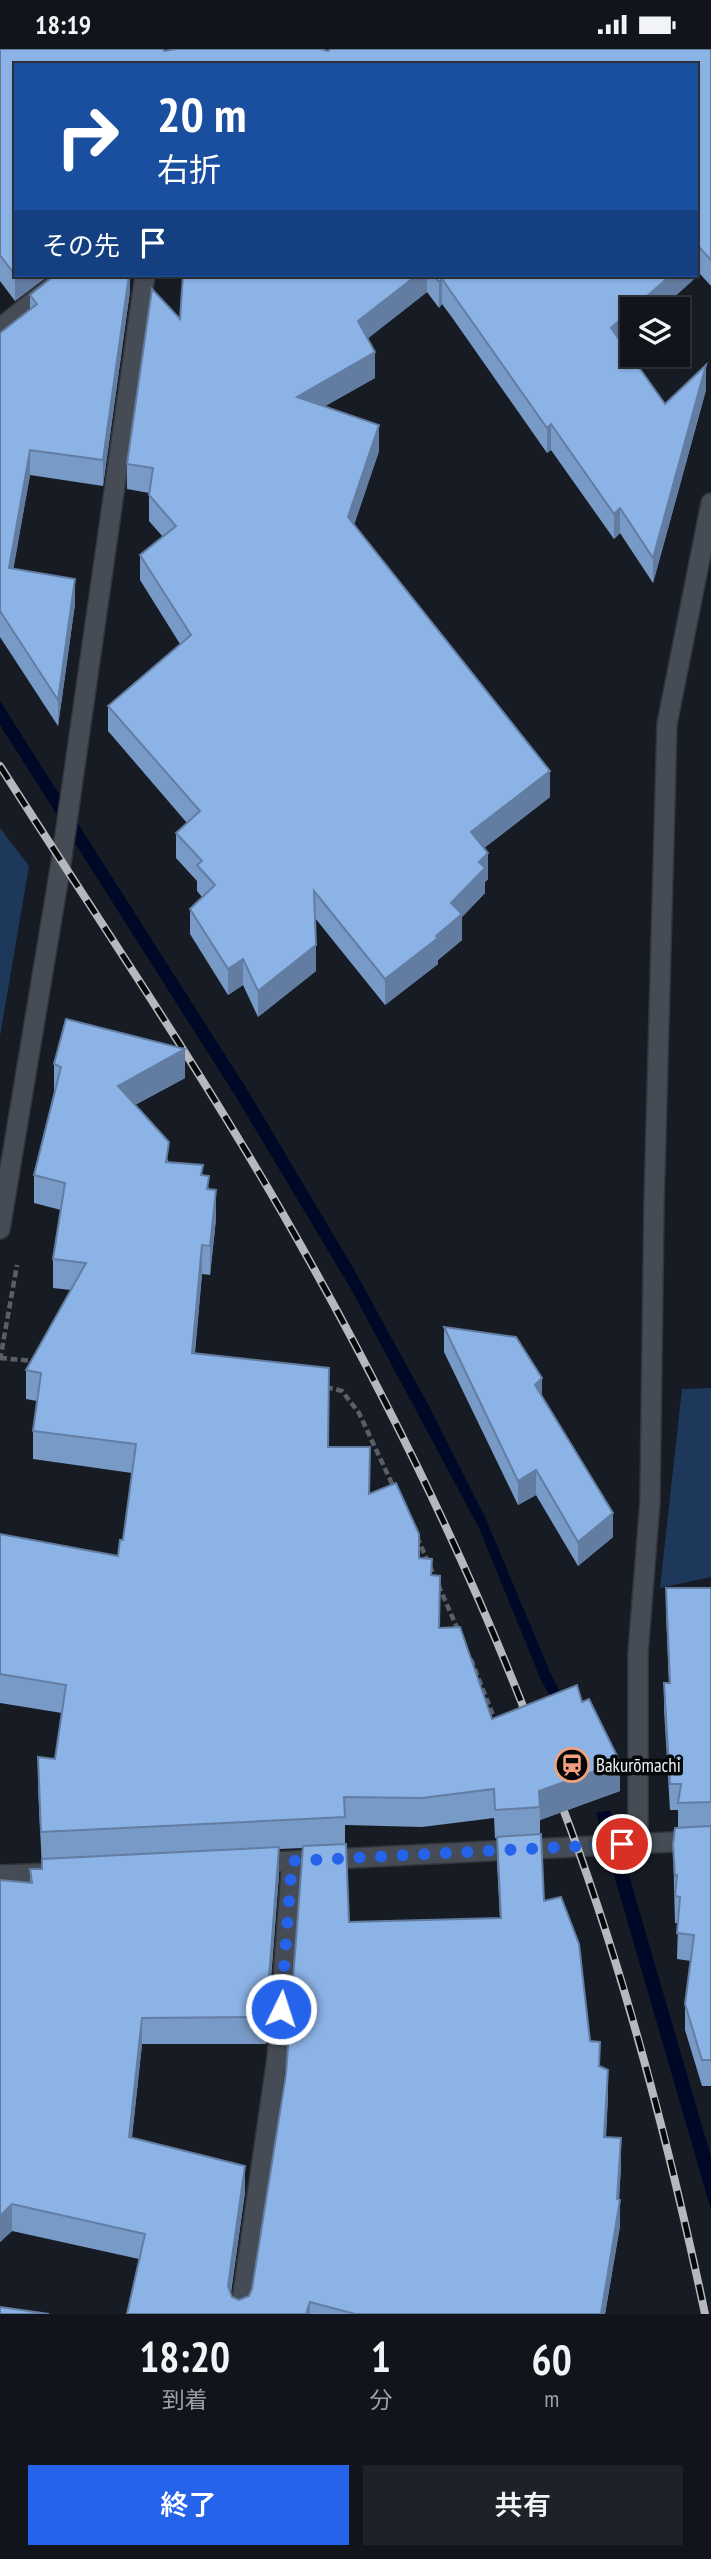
<!DOCTYPE html>
<html lang="ja">
<head>
<meta charset="utf-8">
<style>
	body { margin:0; font-family:"PT Sans Narrow","Noto Sans JP",sans-serif; background:#1e2228; color:#f1f3f6; height:100vh; display:flex; flex-direction:column; font-size:26px; white-space:nowrap }
	* { box-sizing:border-box; margin:0 }
	p { font-size:23px; color:#9c9fa3 }
	.icon { flex:none; width:38px; height:38px; fill:none; stroke:currentColor; stroke-width:2; stroke-linecap:round; stroke-linejoin:round }
	.map { position:relative; height:2265px; overflow:hidden }
	.drawer { display:flex; flex-direction:column; background:#11151b; flex:1 }
	.drawer>* { flex:none }
	.guide { position:absolute; left:14px; top:14px; width:684px; height:214px; border-radius:0px; box-shadow:0 2px 5px #0004,0 0 0 2px #30343a; background:#1a4fa0; color:#fff; overflow:hidden }
	.buttons { position:absolute; left:620px; top:248px; display:grid; gap:14px }
	.buttons a { display:grid; place-items:center; width:70px; height:70px; border-radius:0px; background:#11151b; box-shadow:0 2px 5px #0004,0 0 0 2px #30343a; font-size:35px }
	.pin { position:absolute; display:grid; place-items:center; width:60px; height:60px; color:#fff; margin:-30px; border:4px solid #fff; border-radius:50%; box-shadow:0 2px 7px #0007 }
	.me { position:absolute; width:77px; margin:-38px; rotate:4deg; stroke-linejoin:round; filter:drop-shadow(0 0 5px #0008) }
	.turn { display:flex; align-items:center; gap:24px; height:147px; padding:0 28px; font-size:32px }
	.turn .icon { width:91px; height:91px; stroke-width:2.5 }
	.turn b { display:block; font-size:49px; line-height:60px }
	.then { display:flex; align-items:center; height:66px; padding:0 28px; background:#0003; gap:14px; font-size:26px }
	.eta { display:flex; justify-content:space-evenly; align-items:center; height:119px; text-align:center }
	.eta b { font-size:42px; font-weight:600; line-height:49px }
	.cta { display:flex; gap:14px; margin-top:auto; padding:14px 28px }
	.cta a { flex:1; height:80px; border-radius:0px; background:#2563eb; color:#fff; font-size:28px; font-weight:600; line-height:80px; text-align:center }
	.cta a+a { background:#1e2228; color:#f1f3f6 }
	.status { display:flex; justify-content:space-between; align-items:center; height:49px; padding:0 35px; background:#11151b; direction:ltr }
	.status svg { height:19px; fill:currentColor }
	.map>svg:first-child { display:block }
</style>
</head>
<body>
<div class="status"><b>18:19</b><svg viewBox="0 0 49 12"><path d="M0 12V9h3v3zM5 12V6h3v6zM10 12V3h3v9zM15 12V0h3v12zM26 1h20v11H26zM47 4h2v5h-2z"/></svg></div>
<div class="map">
<svg width="711" height="2265" viewBox="0 0 711 2265">
	<rect width="100%" height="100%" fill="#171c24"/>
	<g fill="#1d385b">
		<path d="M0,779L29,817L0,987Z"/>
		<path d="M711,1339V1528L660,1539L682,1340Z"/>
	</g>
	<g fill="#000827">
		<path d="M0,652L248,1042L352,1217L429,1357L485,1468L550,1623L570,1663L560,1665L541,1631L479,1479L351,1240L236,1048L0,676Z"/>
		<path d="M610,1761L711,2108V2161L596,1764Z"/>
	</g>
	<g fill="none" stroke-linecap="round" stroke-linejoin="round">
		<g stroke="#32363b" stroke-width="22">
			<g id="minor">
				<path d="M0,279L67,226"/>
				<path d="M0,1180L61,814L145,226"/>
				<path d="M638,1794V1604L650,1452L654,1155L667,675L711,454"/>
				<path d="M240,2265L277,2009L292,1812"/>
			</g>
		</g>
		<g stroke="#32363b" stroke-width="22">
			<g id="tertiary">
				<path d="M253,1814L711,1791"/>
				<path d="M0,1826L55,1824"/>
			</g>
		</g>
		<g stroke="#5a5f66" stroke-width="4.5" stroke-dasharray="7 3.5" stroke-linecap="butt">
			<path d="M0,1309L34,1312"/>
			<path d="M0,1311L17,1216"/>
			<path d="M326,1338L342,1342L359,1364L394,1439"/>
			<path d="M417,1488L459,1583"/>
			<path d="M471,1610L496,1674"/>
		</g>
		<use href="#minor" stroke="#464c55" stroke-width="19"/>
		<use href="#tertiary" stroke="#464c55" stroke-width="19"/>
		<g stroke="#b5b9bf" stroke-width="8">
			<g id="rail">
				<path d="M0,717C95,866 195,1012 283,1165C377,1329 462,1499 530,1675"/>
				<path d="M557,1744C622,1911 668,2090 705,2265"/>
			</g>
		</g>
		<use href="#rail" stroke="#050709" stroke-width="5" stroke-dasharray="16" stroke-linecap="butt"/>
	</g>
	<g fill="#789ac6" fill-rule="evenodd">
		<path d="M0,0L164,2L171,1V0H325L324,1L328,2L711,0V237L700,225L632,261V286L622,295L665,355L706,341L653,534L620,484L614,490L551,401L547,404L451,267L442,255L439,259L427,243L367,290L375,329L325,357L379,402L354,476L550,748L484,799L488,830L485,833V844L462,868V891L438,911V915L385,956L315,869L316,922L258,968L243,936L228,946L190,885V860L202,848L197,842V832L176,809V784L187,774L108,682V657L180,595L140,531V506L163,488L149,472V444L127,440V415L180,270L183,226H696L16,16V226H49L15,252L0,232Z"/>
		<path d="M130,226V242L103,437L30,426L13,520L75,555L58,677L0,588V284L30,261V246Z"/>
		<path d="M54,1015L185,1029L135,1056L169,1113L203,1126L209,1140L216,1170L210,1226L202,1225L195,1304L329,1398L370,1445L432,1526L440,1579L492,1670L582,1653L620,1742L540,1771V1785L544,1852L590,1992L600,2018L608,2048L606,2088L621,2116L619,2151L620,2177L605,2265H127L139,2210L12,2182L0,2193V1831L30,1834V1820H42L38,1737V1708L55,1710L62,1664L0,1654V1485L118,1507L123,1491L132,1424L33,1410V1382L37,1352L26,1350V1321L71,1241L53,1239V1210L61,1161L34,1154V1126L55,1044H54ZM494,1769L495,1789H497V1814L500,1869L349,1873L345,1795V1776L422,1778ZM303,1799L286,2025L252,2240L249,2247L239,2251L232,2248L231,2244L245,2143L132,2088L142,1995H266L279,1825V1800Z"/>
		<path d="M444,1278L542,1347L613,1488L578,1517L536,1446L518,1456L444,1303Z"/>
		<path d="M666,1539H711V2037H702L685,1981V1955L691,1912L677,1910L678,1874H675L673,1796L678,1779V1761H670L664,1660V1634H669L666,1565Z"/>
	</g>
	<g fill="#627da1">
		<path d="M700,199V225L660,261H632V286L611,305V279L671,226H696V203Z"/>
		<path d="M15,226H49L15,252Z"/>
		<path d="M129,226H130V242L103,437V411Z"/>
		<path d="M417,226H427V243L358,297V272Z"/>
		<path d="M442,230V255L439,259V233Z"/>
		<path d="M375,303V329L297,373V348Z"/>
		<path d="M706,316V341L653,534V509Z"/>
		<path d="M551,375V401L547,404V379Z"/>
		<path d="M379,376V402L348,493V468Z"/>
		<path d="M30,401V426L9,545V519Z"/>
		<path d="M620,459V484L614,490V465Z"/>
		<path d="M75,530V555L58,677V651Z"/>
		<path d="M550,722V748L471,809V783Z"/>
		<path d="M488,804V830L485,833V844L462,868V891L438,911V915L385,956V930L436,887L451,854L479,813Z"/>
		<path d="M316,896V922L258,968V942Z"/>
		<path d="M243,910V936L228,946V920Z"/>
		<path d="M185,1000V1029L118,1065V1037Z"/>
		<path d="M216,1141V1170L210,1226V1197Z"/>
		<path d="M202,1196V1225L192,1333V1304Z"/>
		<path d="M542,1329V1353L535,1336Z"/>
		<path d="M536,1421V1446L518,1456V1432Z"/>
		<path d="M613,1464V1488L578,1517V1493Z"/>
		<path d="M620,1713V1742L540,1771L539,1742Z"/>
		<path d="M279,1798V1825L266,1995V1968Z"/>
		<path d="M142,1969V1995L129,2114V2088Z"/>
		<path d="M608,2021V2048L604,2114V2088Z"/>
		<path d="M621,2089V2116L618,2166L620,2151V2177L605,2265H601L617,2150Z"/>
		<path d="M245,2117V2143L228,2263V2237Z"/>
		<path d="M12,2155V2182L0,2193V2167Z"/>
		<path d="M310,2253V2265H306Z"/>
	</g>
	<g fill="#8cb3e6" stroke="#627da1" stroke-width="2">
		<path d="M0,0H163L164,2L177,0H320L328,2L331,0H711V211L700,199L696,203V16H16L15,226L0,206Z"/>
		<path d="M55,226H129L103,411L30,401L9,519L75,530L58,651L0,562V284L37,255L30,246Z"/>
		<path d="M183,226H417L358,272L375,303L297,348L379,376L348,468L550,722L471,783L488,804L479,813L485,819L451,854L462,865L436,887L438,889L385,930L314,842L316,896L258,942L243,910L228,920L190,860L215,836L197,816L202,812L176,784L200,762L108,657L191,586L140,506L176,477L149,446L153,419L127,415L152,240L180,270Z"/>
		<path d="M433,226H671L611,279L665,355L706,316L653,509L620,459L614,465L551,375L547,379L442,230L439,233Z"/>
		<path d="M66,970L185,1000L118,1037L169,1093L166,1113L203,1116L201,1126L209,1127L207,1140L216,1141L210,1197L202,1196L192,1304L329,1319L328,1398H370L369,1445L396,1434L419,1485V1509L432,1510L431,1526L440,1527L439,1579L460,1578L492,1670L577,1636L582,1653L589,1650L620,1713L539,1742L540,1758L495,1761L494,1740L422,1749L344,1748L345,1768L41,1783L38,1708L55,1710L66,1636L0,1625V1485L118,1507L120,1491H123L136,1395L33,1382L41,1324L26,1321L86,1214L53,1210L65,1134L34,1126L61,1018L54,1015Z"/>
		<path d="M444,1278L516,1288L542,1329L535,1336L613,1464L578,1493L536,1421L518,1432Z"/>
		<path d="M666,1539H711V1753L678,1754L681,1735H670L664,1634H670Z"/>
		<path d="M711,1777V2011H702L685,1955L694,1886L677,1884L680,1848L675,1847L677,1826L675,1827L673,1796L675,1779Z"/>
		<path d="M541,1785L544,1852L561,1848L579,1895L590,1992L600,1993L599,2017L608,2021L604,2088L621,2089L617,2150L620,2151L601,2265H355L310,2253L306,2265H127L145,2185L12,2155L0,2167V1831L32,1834L30,1820H42V1810L279,1798L266,1968L142,1969L129,2088L245,2117L228,2237L232,2248L239,2251L249,2247L252,2240L286,2025L303,1797L346,1795L349,1873L501,1869L497,1788Z"/>
		<path d="M0,2258L49,2265H0Z"/>
	</g>
	<g fill="none" stroke-linecap="round" stroke-linejoin="round">
		<path stroke="#2563eb" stroke-width="12" stroke-dasharray="0 21.6" d="M281,1960L292,1812L622,1795"/>
	</g>
	<defs>
		<g id="station-ring" transform="scale(1.75)"><circle r="9.5" fill="#050709" stroke="#f1a17c" stroke-width="1.5"/><path d="M-3-6H3Q5-6 5-4V2Q5 4 3 4L4.5 6H3L1.5 4h-3L-3 6H-4.5L-3 4Q-5 4-5 2V-4Q-5-6-3-6ZM-3.5-4v3h7v-3ZM-3.5 1v1.5H-2V1ZM2 1v1.5H3.5V1Z" fill="#f1a17c"/></g>
	</defs>
	<g fill-rule="evenodd">
		<use href="#station-ring" x="572" y="1716"/>
	</g>
	<g text-anchor="middle" dominant-baseline="central" stroke-width="7" stroke-linejoin="round" paint-order="stroke">
		<g font-size="19" fill="#ecf0f5" stroke="#050709" text-anchor="start">
			<text x="596" y="1716">Bakurōmachi</text>
		</g>
	</g>
</svg>
<div class="buttons">
<a><svg class="icon" aria-label="layers" viewBox="0 0 24 24"><path d="M12 4l9 5-9 5-9-5zM3 14l9 5 9-5"/></svg></a>
</div>
<div class="pin" style="left:622px;top:1795px;background:#d93025"><svg class="icon" aria-label="arrive" viewBox="0 0 24 24"><path d="M6 21V4h12l-3 4 3 4H6"/></svg></div>
<svg class="me" style="left:281px;top:1960px" viewBox="-20 -20 40 40"><circle r="17" fill="#2563eb" stroke="#fff" stroke-width="3"/><path d="M0-11L8 9 0 5-8 9z" fill="#fff"/></svg>
<div class="guide">
<div class="turn"><svg class="icon" aria-label="right" viewBox="0 0 24 24"><path d="M7 20v-9h11M14 6l5 5-5 5"/></svg><div><b>20 m</b>右折</div></div>
<div class="then">その先<svg class="icon" aria-label="arrive" viewBox="0 0 24 24"><path d="M6 21V4h12l-3 4 3 4H6"/></svg></div>
</div>
</div>
<section class="drawer">
<div class="eta">
<div><b>18:20</b><p>到着</p></div>
<div><b>1</b><p>分</p></div>
<div><b>60</b><p>m</p></div>
</div>
<div class="cta"><a>終了</a><a>共有</a></div>
</section>
</body>
</html>
